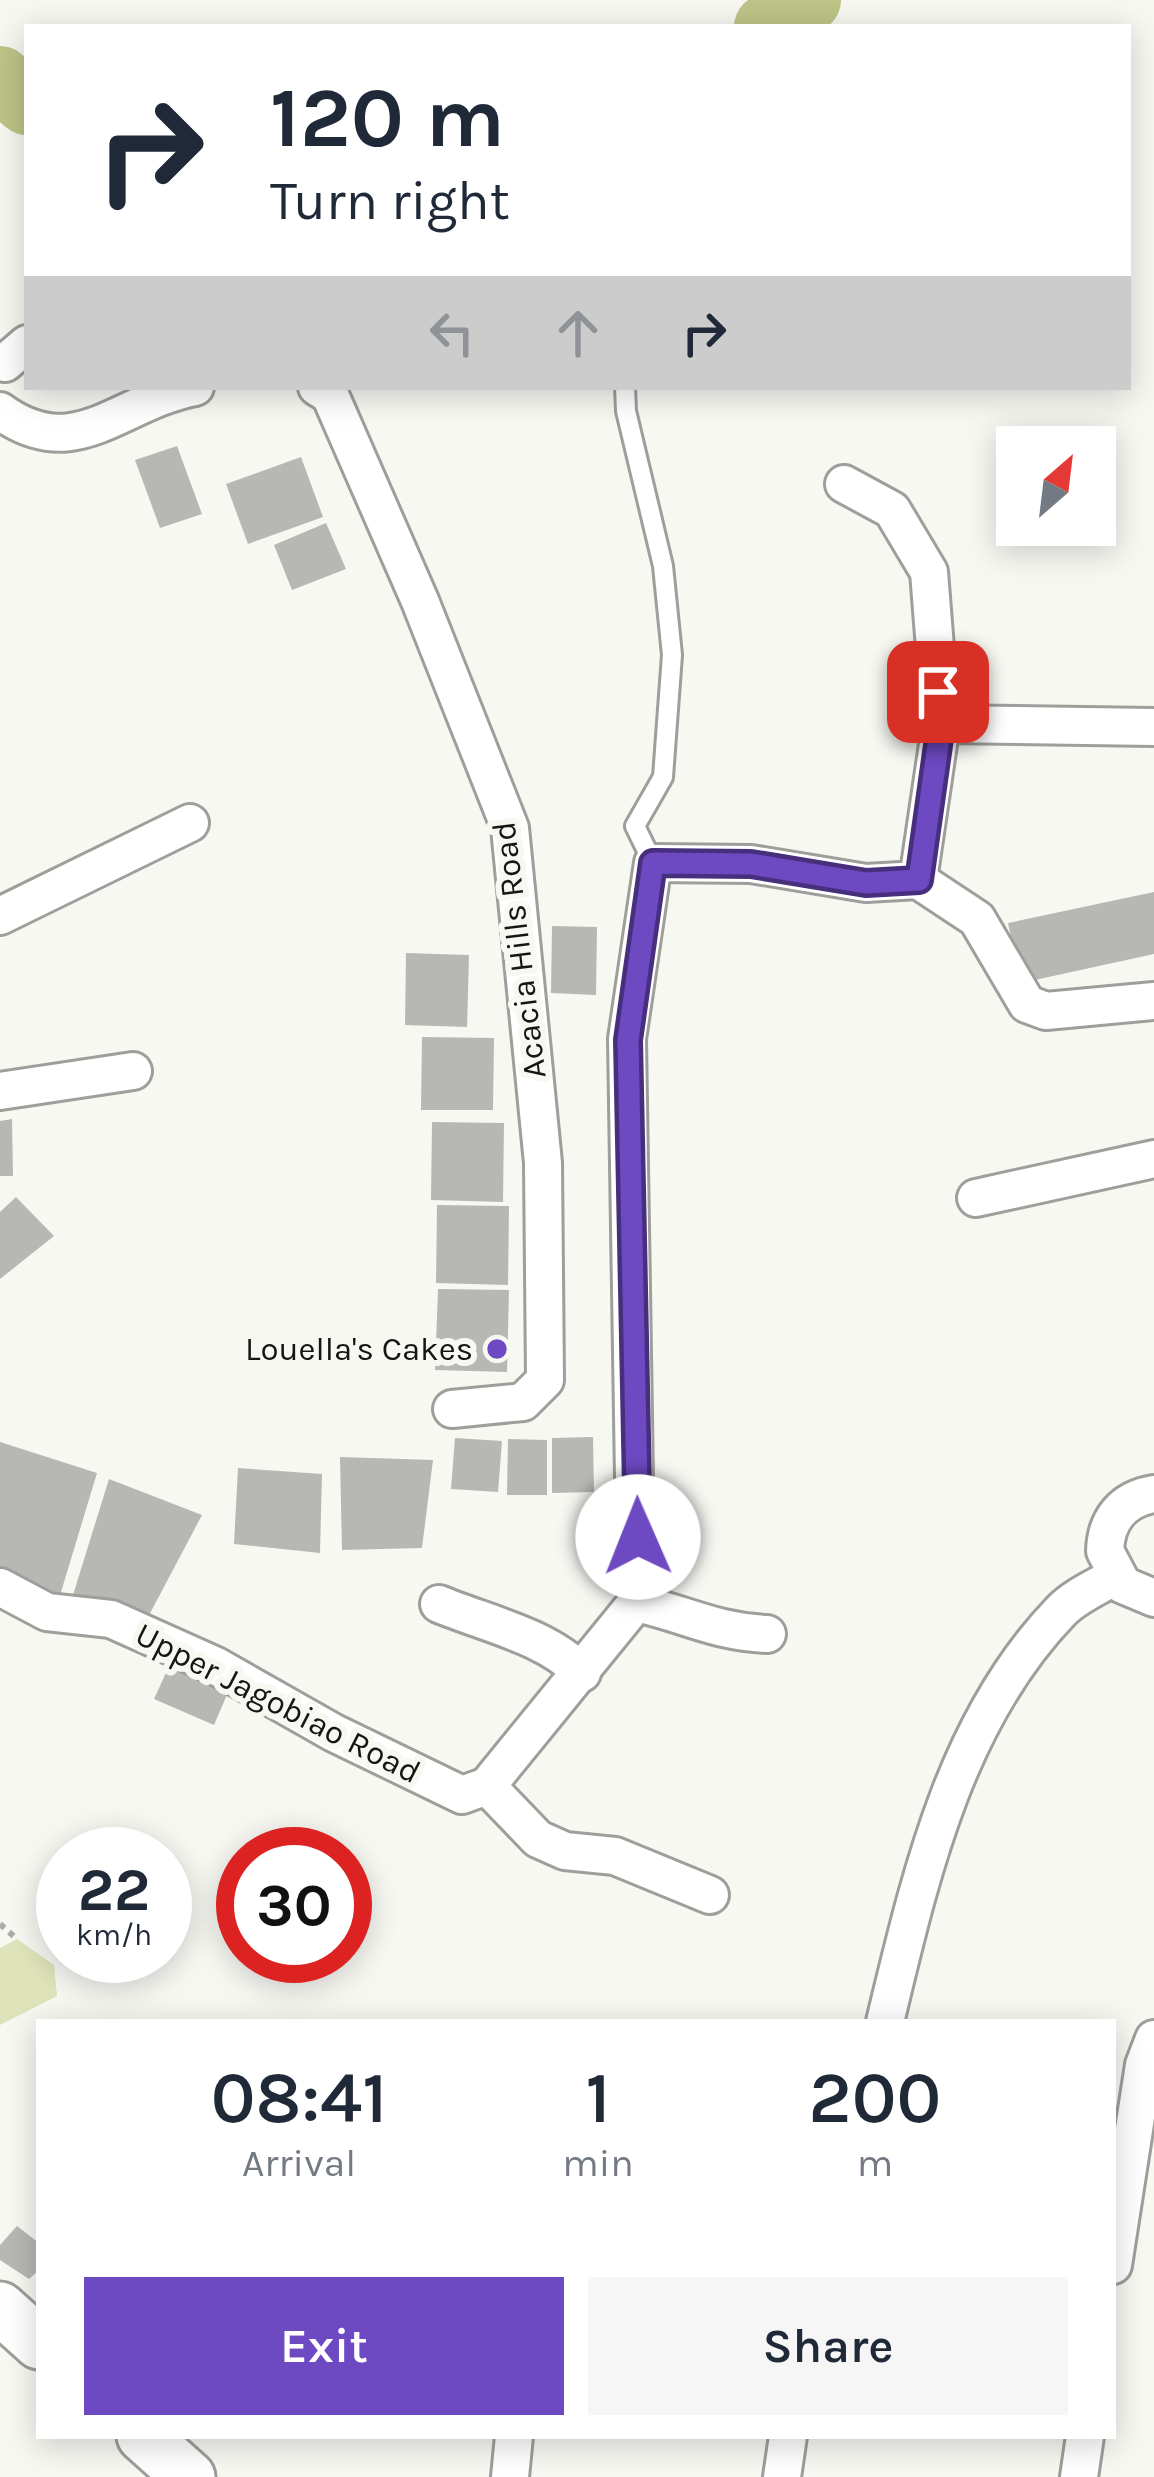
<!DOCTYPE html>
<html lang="en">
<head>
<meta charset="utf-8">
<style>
	body { margin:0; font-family:Karla,sans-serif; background:#f6f6f7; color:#1f2937; height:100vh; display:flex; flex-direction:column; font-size:45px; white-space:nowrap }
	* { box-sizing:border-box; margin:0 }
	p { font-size:39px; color:#747a83 }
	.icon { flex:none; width:66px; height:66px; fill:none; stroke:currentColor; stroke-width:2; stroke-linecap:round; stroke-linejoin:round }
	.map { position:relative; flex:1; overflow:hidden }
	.sheet { position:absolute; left:36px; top:2019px; width:1080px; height:420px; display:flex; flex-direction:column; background:#fff; border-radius:0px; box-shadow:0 6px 30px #0003 }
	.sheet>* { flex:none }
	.banner { position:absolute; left:24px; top:24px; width:1107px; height:366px; border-radius:0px; box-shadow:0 6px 30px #0003; background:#fff; color:#1f2937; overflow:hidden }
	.needle { width:78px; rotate:28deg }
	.buttons { position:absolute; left:996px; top:426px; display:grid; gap:24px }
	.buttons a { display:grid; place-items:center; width:120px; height:120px; border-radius:0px; background:#fff; box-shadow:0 6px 30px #0003; font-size:60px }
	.speed { position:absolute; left:36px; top:1827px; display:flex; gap:24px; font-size:60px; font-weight:700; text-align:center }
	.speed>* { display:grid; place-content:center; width:156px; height:156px; border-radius:50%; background:#fff; box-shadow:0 6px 30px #0003; line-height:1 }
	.speed small { font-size:30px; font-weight:400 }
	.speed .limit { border:18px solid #d22; background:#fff; color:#111 }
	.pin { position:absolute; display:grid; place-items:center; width:102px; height:102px; color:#fff; margin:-51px; border-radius:24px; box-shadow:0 6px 18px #0006 }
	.me { position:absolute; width:132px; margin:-66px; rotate:359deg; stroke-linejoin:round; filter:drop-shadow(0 0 9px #0008) }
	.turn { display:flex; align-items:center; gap:42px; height:252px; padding:0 48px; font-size:54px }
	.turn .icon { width:156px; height:156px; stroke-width:2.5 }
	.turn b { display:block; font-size:84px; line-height:102px }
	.lanes { display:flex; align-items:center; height:114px; padding:0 48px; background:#0003; justify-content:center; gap:60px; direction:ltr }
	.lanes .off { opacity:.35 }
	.eta { display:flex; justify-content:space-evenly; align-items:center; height:204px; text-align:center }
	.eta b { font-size:72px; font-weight:600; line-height:84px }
	.button { display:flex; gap:24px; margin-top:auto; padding:24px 48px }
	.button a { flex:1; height:138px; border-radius:0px; background:#6d49c2; color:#fff; font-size:48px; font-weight:600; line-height:138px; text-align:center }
	.button a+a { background:#f6f6f7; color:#1f2937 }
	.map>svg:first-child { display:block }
</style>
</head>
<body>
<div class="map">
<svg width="1154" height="2477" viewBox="0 0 1154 2477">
	<rect width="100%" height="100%" fill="#f8f8f3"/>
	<path fill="#dee3ba" d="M17,1939L54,1965L57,1996L0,2025V1948Z"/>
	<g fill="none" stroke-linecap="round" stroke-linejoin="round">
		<g stroke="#bec487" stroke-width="66">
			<path d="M767,27L808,0"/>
			<path d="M0,79L27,102"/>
		</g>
	</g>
	<g fill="#b7b7b3">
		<path d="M177,446L202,514L160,528L135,460Z"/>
		<path d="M301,457L323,517L248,544L226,484Z"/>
		<path d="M326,523L346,569L292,590L274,545Z"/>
		<path d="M1154,892V954L1021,983L1008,923Z"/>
		<path d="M552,926L597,927L596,995L551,993Z"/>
		<path d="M406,953L469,955L467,1027L405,1025Z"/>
		<path d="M422,1037L494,1038L493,1110H421Z"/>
		<path d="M12,1119L13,1176H0V1121Z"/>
		<path d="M432,1122L504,1123L503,1202L431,1200Z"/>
		<path d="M16,1197L54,1236L0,1279V1212Z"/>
		<path d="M437,1205L509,1206L508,1285L436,1283Z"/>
		<path d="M438,1289L509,1290L507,1372L435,1370Z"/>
		<path d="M593,1437L594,1492L552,1493V1438Z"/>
		<path d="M455,1438L502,1441L498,1492L451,1489Z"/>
		<path d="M508,1439L547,1440V1495H507Z"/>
		<path d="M0,1442L97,1473L58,1602L0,1568Z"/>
		<path d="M340,1457L433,1460L422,1548L342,1550Z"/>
		<path d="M238,1468L322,1474L320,1553L234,1544Z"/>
		<path d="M109,1479L202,1515L147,1619L73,1595Z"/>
		<path d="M170,1664L229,1690L214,1725L154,1699Z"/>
		<path d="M93,1956H136L108,1979Z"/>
		<path d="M17,2226L39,2243V2270L29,2279L0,2260V2245Z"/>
	</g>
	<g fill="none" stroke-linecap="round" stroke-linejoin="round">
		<g stroke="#9e9e9a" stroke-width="24">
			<path id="lane" d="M625,387L626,411L663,566L672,655L663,777L635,826L653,863"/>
		</g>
		<g stroke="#9e9e9a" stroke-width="42">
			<g id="street">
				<path d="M5,363L27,344"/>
				<path d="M317,387L330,395L420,601L510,828L543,1163L545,1380L523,1402L452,1409"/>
				<path d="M0,411C76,466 119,401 195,387"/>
				<path d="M844,484L892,510L929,572L941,724L918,880"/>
				<path d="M941,724L1154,727"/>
				<path d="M0,916L190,823"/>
				<path d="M0,1091L133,1071"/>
				<path d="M976,1198L1154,1159"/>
				<path d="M1154,1494C1123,1499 1106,1519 1105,1551L1123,1585L1154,1598"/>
				<path d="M0,1587L47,1612L111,1619L216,1666L334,1733L462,1795L487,1786L636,1603L627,1039L653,863L751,864L866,883L918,880L977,919L1027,1004L1046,1011L1154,1001"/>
				<path d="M636,1603C686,1614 715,1632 767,1634"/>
				<path d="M439,1604C487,1624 547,1636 582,1673"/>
				<path d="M487,1786L538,1839L565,1851L615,1856L710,1895"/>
				<path d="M885,2022C920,1878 954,1722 1061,1611C1075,1596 1098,1587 1115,1576"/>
				<path d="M1113,2265L1144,2065L1154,2039"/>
				<path d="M510,2477L514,2436"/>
				<path d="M782,2477L788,2436"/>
				<path d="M1079,2477L1085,2436"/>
			</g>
		</g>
		<g stroke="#9e9e9a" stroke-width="57">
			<g id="secondary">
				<path d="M0,2308L39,2343"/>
				<path d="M143,2436L189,2477"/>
			</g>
		</g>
		<path stroke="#ababa7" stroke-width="6" stroke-dasharray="6 6" stroke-linecap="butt" d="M0,1924L17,1939"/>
		<use href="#lane" stroke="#fff" stroke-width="18"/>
		<use href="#street" stroke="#fff" stroke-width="36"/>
		<use href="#secondary" stroke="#fff" stroke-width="51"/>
	</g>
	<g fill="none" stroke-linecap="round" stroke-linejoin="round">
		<g stroke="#472f7e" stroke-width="30">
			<path id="route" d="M638,1537L628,1040L653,863L751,864L866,883L919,880L941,724L938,692"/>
		</g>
		<use href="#route" stroke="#6d49c2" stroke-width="21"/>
	</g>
	<circle fill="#6d49c2" stroke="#f8f8f3" stroke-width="4.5" cx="497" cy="1349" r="12"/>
	<g text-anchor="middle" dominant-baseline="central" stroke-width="12" stroke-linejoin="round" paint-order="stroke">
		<g font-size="33" fill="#151513" stroke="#f8f8f3">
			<text transform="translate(519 950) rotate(-97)">Acacia Hills Road</text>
			<text transform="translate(278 1703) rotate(27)">Upper Jagobiao Road</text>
		</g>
		<g font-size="33" fill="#151513" stroke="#f8f8f3" text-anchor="end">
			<text x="473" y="1349">Louella's Cakes</text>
		</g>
	</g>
</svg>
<div class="buttons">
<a><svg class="needle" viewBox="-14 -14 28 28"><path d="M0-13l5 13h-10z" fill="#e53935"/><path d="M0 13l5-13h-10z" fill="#747a83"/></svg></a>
</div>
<div class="speed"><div>22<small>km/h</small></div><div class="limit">30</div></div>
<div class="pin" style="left:938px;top:692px;background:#d93025"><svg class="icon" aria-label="arrive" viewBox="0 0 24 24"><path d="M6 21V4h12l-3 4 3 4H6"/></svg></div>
<svg class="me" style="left:638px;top:1537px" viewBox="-20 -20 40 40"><circle r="19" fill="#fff"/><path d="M0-13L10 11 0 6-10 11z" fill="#6d49c2"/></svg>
<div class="banner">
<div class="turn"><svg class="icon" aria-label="right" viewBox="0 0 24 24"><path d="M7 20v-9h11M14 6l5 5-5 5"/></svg><div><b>120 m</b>Turn right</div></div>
<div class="lanes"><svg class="icon off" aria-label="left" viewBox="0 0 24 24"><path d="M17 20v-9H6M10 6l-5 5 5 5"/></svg><svg class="icon off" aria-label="ahead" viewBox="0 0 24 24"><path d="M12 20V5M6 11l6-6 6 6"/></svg><svg class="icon" aria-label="right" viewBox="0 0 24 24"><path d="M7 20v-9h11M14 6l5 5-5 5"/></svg></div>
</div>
<section class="sheet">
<div class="eta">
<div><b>08:41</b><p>Arrival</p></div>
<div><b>1</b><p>min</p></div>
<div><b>200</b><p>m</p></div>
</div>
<div class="button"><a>Exit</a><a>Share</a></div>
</section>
</div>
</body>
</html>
